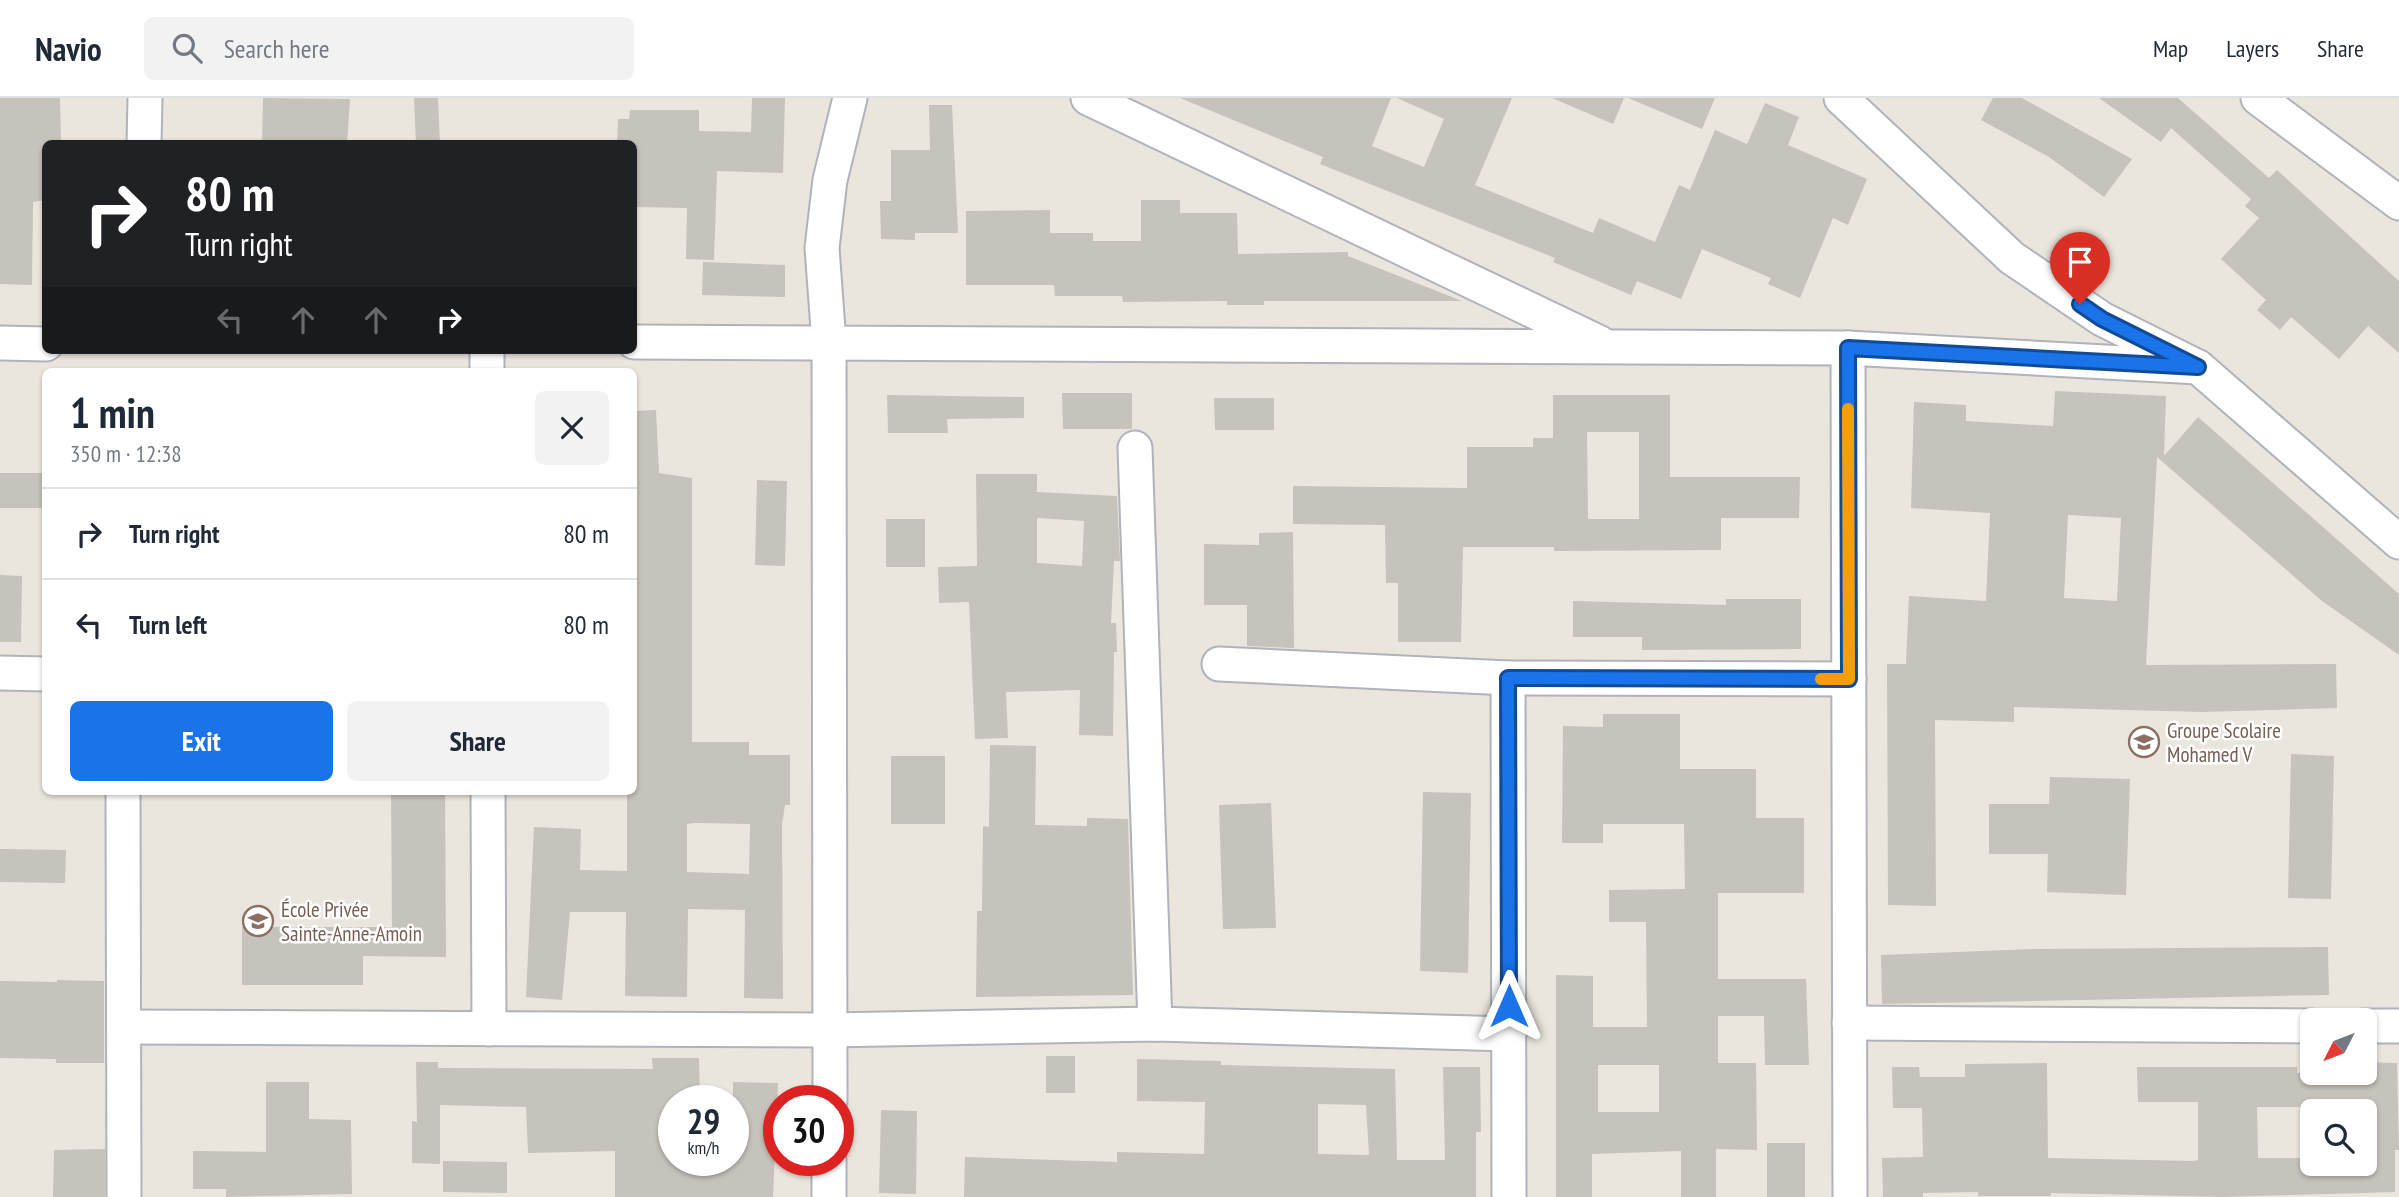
<!DOCTYPE html>
<html lang="en">
<head>
<meta charset="utf-8">
<style>
	body { margin:0; font-family:"PT Sans Narrow",sans-serif; background:#f2f2f3; color:#1f2937; height:100vh; display:flex; flex-direction:column; font-size:26px; white-space:nowrap }
	* { box-sizing:border-box; margin:0 }
	p { font-size:23px; color:#747a83 }
	.icon { flex:none; width:38px; height:38px; fill:none; stroke:currentColor; stroke-width:2; stroke-linecap:round; stroke-linejoin:round }
	.map { position:relative; flex:1; overflow:hidden }
	.side { position:absolute; left:42px; top:270px; width:595px; height:427px; display:flex; flex-direction:column; background:#fff; border-radius:10px; box-shadow:0 2px 5px #0004 }
	.side>* { flex:none }
	.top-card { position:absolute; left:42px; top:42px; width:595px; height:214px; border-radius:10px; box-shadow:0 2px 5px #0004; background:#202124; color:#fff; overflow:hidden }
	.needle { width:46px; rotate:228deg }
	.tools { position:absolute; left:2300px; top:910px; display:grid; gap:14px }
	.tools a { display:grid; place-items:center; width:77px; height:77px; border-radius:10px; background:#fff; box-shadow:0 2px 5px #0004; font-size:35px }
	.speed { position:absolute; left:658px; top:987px; display:flex; gap:14px; font-size:35px; font-weight:700; text-align:center }
	.speed>* { display:grid; place-content:center; width:91px; height:91px; border-radius:50%; background:#fff; box-shadow:0 2px 5px #0004; line-height:1 }
	.speed small { font-size:18px; font-weight:400 }
	.speed .limit { border:10px solid #d22; background:#fff; color:#111 }
	.pin { position:absolute; display:grid; place-items:center; width:60px; height:60px; color:#fff; margin:-72px -30px; border-radius:50% 50% 50% 0; rotate:-45deg; box-shadow:0 0 7px #0007 }
	.pin .icon { rotate:45deg }
	.me { position:absolute; width:77px; margin:-38px; rotate:0deg; stroke-linejoin:round; filter:drop-shadow(0 0 5px #0008) }
	.turn { display:flex; align-items:center; gap:24px; height:147px; padding:0 28px; font-size:32px }
	.turn .icon { width:91px; height:91px; stroke-width:2.5 }
	.turn b { display:block; font-size:49px; line-height:60px }
	.lanes { display:flex; align-items:center; height:66px; padding:0 28px; background:#0003; justify-content:center; gap:35px; direction:ltr }
	.lanes .off { opacity:.35 }
	.round { display:grid; place-items:center; flex:none; width:74px; height:74px; border-radius:10px; background:#f2f2f3 }
	.head { display:flex; align-items:center; justify-content:space-between; height:119px; padding:0 28px }
	h1 { font-size:42px; font-weight:700; line-height:52px }
	.cta { display:flex; gap:14px; margin-top:auto; padding:14px 28px }
	.cta a { flex:1; height:80px; border-radius:10px; background:#1a73e8; color:#fff; font-size:28px; font-weight:700; line-height:80px; text-align:center }
	.cta a+a { background:#f2f2f3; color:#1f2937 }
	ul { padding:0; list-style:none }
	li { display:flex; align-items:center; gap:21px; height:91px; padding:0 28px; border-top:2px solid #e0e1e3 }
	li div { flex:1 }
	li b { display:block; font-size:26px }
	li em { font-style:normal }
	header { display:flex; align-items:center; gap:42px; box-sizing:border-box; height:98px; padding:0 35px; background:#fff; border-bottom:2px solid #e0e1e3 }
	header strong { font-size:33px }
	nav { display:flex; gap:38px; margin-inline-start:auto; font-size:24px }
	.search { width:490px; height:63px; background:#f2f2f3; display:flex; align-items:center; gap:18px; box-sizing:border-box; padding:0 24px; border-radius:10px; color:#747a83; font-size:26px }
	.map>svg:first-child { display:block }
</style>
</head>
<body>
<header>
<strong>Navio</strong>
<div class="search"><svg class="icon" aria-label="search" viewBox="0 0 24 24"><circle cx="10" cy="10" r="6"/><path d="M15 15l6 6"/></svg>Search here</div>
<nav><a>Map</a><a>Layers</a><a>Share</a></nav>
</header>
<div class="map">
<svg width="2399" height="1099" viewBox="0 0 2399 1099">
	<rect width="100%" height="100%" fill="#ebe6dd"/>
	<g fill="#c6c2bc" fill-rule="evenodd">
		<path d="M0,0H60L61,46H46V102L33,104L32,187L0,186Z"/>
		<path d="M263,0L350,1L347,46H262Z"/>
		<path d="M414,0H438L440,46H416Z"/>
		<path d="M752,0H785L783,75L717,73L714,162L686,161L687,110L634,109V46H617L618,21H629L630,12H699V33L751,34Z"/>
		<path d="M1180,0H1391L1372,48L1424,69L1444,21L1397,0H1512L1475,87L1593,135L1599,120L1655,144L1679,87L1690,92L1715,32L1747,46L1765,5L1799,19L1788,47L1867,81L1848,127L1833,120L1800,200L1768,186L1771,180L1702,151L1681,201L1637,183L1631,197L1553,164L1555,160L1320,66L1323,59Z"/>
		<path d="M1552,0H1624L1613,26Z"/>
		<path d="M1628,0H1715L1702,31Z"/>
		<path d="M1993,0H2022L2132,61L2104,99L2049,59L1981,22Z"/>
		<path d="M2099,0H2178L2269,80L2277,72L2399,183V255L2368,228L2339,261L2291,219L2280,232L2257,212L2266,202L2221,161L2259,120L2245,108L2251,101L2171,30L2161,44Z"/>
		<path d="M929,7H952L958,135H915V142L881,141L880,103H891V52H930Z"/>
		<path d="M1141,102H1180V115H1237L1238,156L1348,154V158L1462,203H1264V207H1227V203L1123,204L1122,198H1055L1054,187H966V113L1050,112V135H1093V143H1141Z"/>
		<path d="M703,164L785,167V199L702,197Z"/>
		<path d="M2055,293L2166,298L2164,358L2198,319L2399,496V557L2322,503L2157,359L2146,567L2336,566L2337,610L2202,614L2014,609V624L1935,622L1936,808L1888,807L1887,566H1906L1909,498L1986,503L1990,415L1911,410L1914,304L1966,307V323L2053,328ZM2068,417L2121,420L2117,503L2064,500Z"/>
		<path d="M1062,295H1132V331H1063Z"/>
		<path d="M887,297L1024,299V320L947,321L948,335H888Z"/>
		<path d="M1553,297H1670V379H1800L1799,420H1721V452L1554,453V449H1463L1461,544H1398V485H1386L1385,427L1293,426V388L1467,390V349H1533V340H1553ZM1587,334H1639V421H1588Z"/>
		<path d="M1214,300H1274V332H1215Z"/>
		<path d="M656,312L659,375L692,380V644H749V657H790V707H785L782,727L783,901L744,900L745,812L688,811L687,899L625,898L626,814H570L562,902L526,899L534,729L581,731L580,772L627,773V693H634V313ZM695,725L750,726L749,776L687,774V726Z"/>
		<rect x="0" y="375" width="46" height="35"/>
		<path d="M976,376H1037V394L1117,398L1120,463H1114L1111,525H1116L1117,554H1114L1113,638L1079,637L1080,592L1006,594L1008,640L975,641L969,504L939,505L938,469L977,468ZM1037,420L1084,423L1082,468L1037,465Z"/>
		<path d="M757,382L787,383L785,468L755,467Z"/>
		<rect x="886" y="421" width="39" height="48"/>
		<path d="M1293,434L1294,550L1247,548V507H1204V446L1259,447V435Z"/>
		<path d="M0,477L22,478L21,544H0Z"/>
		<path d="M1726,501H1801V551L1642,552V539H1573V503L1726,507Z"/>
		<path d="M1603,616H1680V671H1756V720H1804V795H1718V881H1806L1809,967H1765L1764,918H1718V965H1756L1757,1052L1716,1051V1099H1681V1053L1592,1056V1099H1556V877L1593,878V929H1647L1646,824H1609V792L1685,791L1684,726H1603V745H1562L1563,628L1603,629ZM1598,967H1659V1014H1598Z"/>
		<path d="M990,647L1036,648L1035,727L1087,728V720L1128,721L1133,897L976,899L977,813H982L983,728L989,729Z"/>
		<path d="M2291,656L2334,658L2331,801L2288,800Z"/>
		<rect x="891" y="658" width="54" height="68"/>
		<path d="M2050,679L2130,681L2126,797L2047,794L2048,756H1989V706H2049Z"/>
		<path d="M391,693H445L446,859L363,858V887H242V829H392Z"/>
		<path d="M1423,694L1471,695L1468,875L1420,873Z"/>
		<path d="M1271,705L1276,830L1223,831L1219,707Z"/>
		<path d="M0,751L66,752L65,785L0,784Z"/>
		<path d="M2328,849L2329,897L1882,906L1881,857L2036,851Z"/>
		<path d="M57,882L104,883V965H56V961L0,960V883L57,884Z"/>
		<rect x="1046" y="958" width="29" height="37"/>
		<path d="M652,960H699L700,1003H674V1062H733V984L778,985L773,1099H615V1053L528,1055L526,1009L440,1007V1066L412,1065V1023L417,1024L416,964H438V970L653,971Z"/>
		<path d="M1137,961L1221,963V967L1395,971L1397,1062H1445L1443,969H1480L1481,1034H1476V1099H964L965,1059L1117,1064V1054L1204,1056L1205,1004L1137,1003ZM1318,1006L1366,1007L1369,1057L1318,1056Z"/>
		<path d="M2364,964L2397,965L2399,1052H2395V1094L2223,1099L2051,1095V1098H1978V1094L1923,1095V1099H1883L1882,1060L1923,1059L1922,1010H1893L1892,969H1919L1920,979H1965V966L2047,965L2048,1060L2193,1063L2198,1062V1004H2138L2137,969H2297V975H2364ZM2257,1009H2315V1013L2364,1011V1066H2308V1060H2258Z"/>
		<path d="M266,984H309V1021L351,1022L352,1096L226,1099V1091H193V1053L266,1054Z"/>
		<path d="M881,1012L917,1013L916,1096L879,1095Z"/>
		<rect x="1767" y="1045" width="38" height="54"/>
		<path d="M105,1051V1099H53L54,1052Z"/>
		<path d="M443,1063L507,1064V1095L443,1094Z"/>
	</g>
	<g fill="none" stroke-linecap="round" stroke-linejoin="round">
		<g stroke="#b0b2bc" stroke-width="37">
			<g id="minor">
				<path d="M1088,0L1600,245"/>
				<path d="M1841,0L2012,160L2102,221L2198,269L2399,444"/>
				<path d="M2258,0L2399,105"/>
				<path d="M144,46L145,0"/>
				<path d="M634,244L1848,250L2198,269"/>
				<path d="M0,245L46,246"/>
				<path d="M1848,250L1850,1099"/>
				<path d="M487,252V273"/>
				<path d="M1135,350L1155,926"/>
				<path d="M1219,566L1508,580L1849,581"/>
				<path d="M0,575L46,576"/>
				<path d="M1508,580L1509,1099"/>
				<path d="M123,693L124,1099"/>
				<path d="M488,693L489,931"/>
				<path d="M1849,925L2312,928"/>
				<path d="M2364,928H2399"/>
				<path d="M124,929L830,932L1155,926L1509,936"/>
				<path d="M830,1003L829,245L822,150L830,82L850,0"/>
				<path d="M829,1099V1062"/>
			</g>
		</g>
		<use href="#minor" stroke="#fff" stroke-width="33"/>
	</g>
	<g fill="none" stroke-linecap="round" stroke-linejoin="round">
		<g stroke="#114b97" stroke-width="18">
			<path id="route" d="M1509,908L1508,580L1849,581L1848,250L2198,269L2102,221L2080,206"/>
		</g>
		<use href="#route" stroke="#1a73e8" stroke-width="12"/>
		<path stroke="#f59e0b" stroke-width="12" d="M1821,581H1849L1848,311"/>
	</g>
	<defs>
		<g id="school-ring" transform="scale(1.575)"><circle r="9.5" fill="#fff" stroke="#8d6e63" stroke-width="1.5"/><path d="M0-5L7-2L0 1L-7-2ZM-4 1L0 2.5L4 1V4Q0 6-4 4Z" fill="#8d6e63"/></g>
	</defs>
	<g fill-rule="evenodd">
		<use href="#school-ring" x="2144" y="644"/>
		<use href="#school-ring" x="258" y="823"/>
	</g>
	<g text-anchor="middle" dominant-baseline="central" stroke-width="5" stroke-linejoin="round" paint-order="stroke">
		<g font-size="21" fill="#785e54" stroke="#fff" text-anchor="start">
			<text x="2167" y="632">Groupe Scolaire<tspan x="2167" dy="24">Mohamed V</tspan></text>
			<text x="281" y="811">École Privée<tspan x="281" dy="24">Sainte-Anne-Amoin</tspan></text>
		</g>
	</g>
</svg>
<div class="tools">
<a><svg class="needle" viewBox="-14 -14 28 28"><path d="M0-13l5 13h-10z" fill="#e53935"/><path d="M0 13l5-13h-10z" fill="#747a83"/></svg></a>
<a><svg class="icon" aria-label="search" viewBox="0 0 24 24"><circle cx="10" cy="10" r="6"/><path d="M15 15l6 6"/></svg></a>
</div>
<div class="speed"><div>29<small>km/h</small></div><div class="limit">30</div></div>
<div class="pin" style="left:2080px;top:206px;background:#d93025"><svg class="icon" aria-label="arrive" viewBox="0 0 24 24"><path d="M6 21V4h12l-3 4 3 4H6"/></svg></div>
<svg class="me" style="left:1509px;top:908px" viewBox="-20 -20 40 40"><path d="M0-17L14 15 0 8-14 15z" fill="#1a73e8" stroke="#fff" stroke-width="4"/></svg>
<div class="top-card">
<div class="turn"><svg class="icon" aria-label="right" viewBox="0 0 24 24"><path d="M7 20v-9h11M14 6l5 5-5 5"/></svg><div><b>80 m</b>Turn right</div></div>
<div class="lanes"><svg class="icon off" aria-label="left" viewBox="0 0 24 24"><path d="M17 20v-9H6M10 6l-5 5 5 5"/></svg><svg class="icon off" aria-label="ahead" viewBox="0 0 24 24"><path d="M12 20V5M6 11l6-6 6 6"/></svg><svg class="icon off" aria-label="ahead" viewBox="0 0 24 24"><path d="M12 20V5M6 11l6-6 6 6"/></svg><svg class="icon" aria-label="right" viewBox="0 0 24 24"><path d="M7 20v-9h11M14 6l5 5-5 5"/></svg></div>
</div>
<section class="side">
<div class="head"><div><h1>1 min</h1><p>350 m · 12:38</p></div><a class="round"><svg class="icon" aria-label="close" viewBox="0 0 24 24"><path d="M6 6l12 12M18 6L6 18"/></svg></a></div>
<ul>
<li><svg class="icon" aria-label="right" viewBox="0 0 24 24"><path d="M7 20v-9h11M14 6l5 5-5 5"/></svg><div><b>Turn right</b></div><em>80 m</em></li>
<li><svg class="icon" aria-label="left" viewBox="0 0 24 24"><path d="M17 20v-9H6M10 6l-5 5 5 5"/></svg><div><b>Turn left</b></div><em>80 m</em></li>
</ul>
<div class="cta"><a>Exit</a><a>Share</a></div>
</section>
</div>
</body>
</html>
